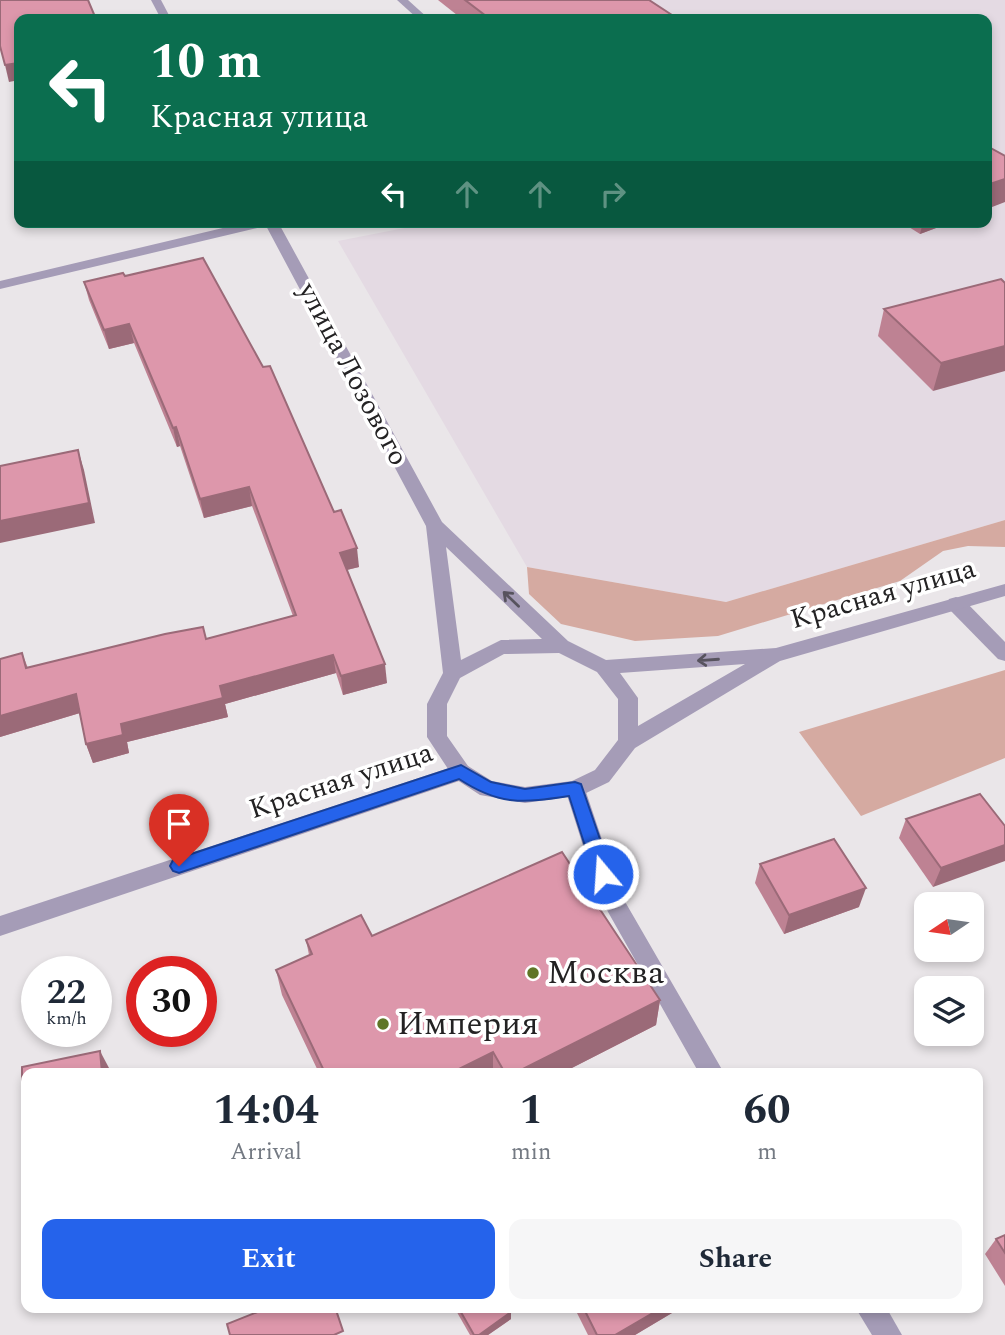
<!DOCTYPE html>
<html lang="en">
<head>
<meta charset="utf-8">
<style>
	body { margin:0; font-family:Spectral,serif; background:#f6f6f7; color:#1f2937; height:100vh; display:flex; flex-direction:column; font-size:26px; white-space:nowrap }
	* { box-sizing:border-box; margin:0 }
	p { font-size:23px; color:#747a83 }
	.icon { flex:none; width:38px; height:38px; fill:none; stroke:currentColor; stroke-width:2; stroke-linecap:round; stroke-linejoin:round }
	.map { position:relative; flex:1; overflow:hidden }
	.drawer { position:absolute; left:21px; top:1068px; width:962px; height:245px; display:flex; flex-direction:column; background:#fff; border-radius:14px; box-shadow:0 4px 10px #0003 }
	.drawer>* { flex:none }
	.hud { position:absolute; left:14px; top:14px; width:978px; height:214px; border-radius:14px; box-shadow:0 4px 10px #0003; background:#0b6e4f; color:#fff; overflow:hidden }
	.needle { width:46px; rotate:257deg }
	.buttons { position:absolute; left:914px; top:892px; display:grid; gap:14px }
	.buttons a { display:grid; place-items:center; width:70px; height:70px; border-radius:14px; background:#fff; box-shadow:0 4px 10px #0003; font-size:35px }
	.speed { position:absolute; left:21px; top:956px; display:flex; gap:14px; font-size:35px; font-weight:700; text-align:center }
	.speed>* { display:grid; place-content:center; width:91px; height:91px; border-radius:50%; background:#fff; box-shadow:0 4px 10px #0003; line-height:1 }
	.speed small { font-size:18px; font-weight:400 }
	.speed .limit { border:10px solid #d22; background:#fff; color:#111 }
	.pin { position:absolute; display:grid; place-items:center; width:60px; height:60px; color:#fff; margin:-72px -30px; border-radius:50% 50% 50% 0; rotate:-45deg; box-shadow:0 0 7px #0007 }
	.pin .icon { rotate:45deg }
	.me { position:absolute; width:77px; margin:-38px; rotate:342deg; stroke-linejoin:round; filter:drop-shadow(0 0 5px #0008) }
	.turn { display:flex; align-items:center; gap:24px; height:147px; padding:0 21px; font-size:32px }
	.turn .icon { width:91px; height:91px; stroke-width:2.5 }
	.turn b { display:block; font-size:49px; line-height:60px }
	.lanes { display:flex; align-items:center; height:66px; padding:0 21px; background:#0003; justify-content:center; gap:35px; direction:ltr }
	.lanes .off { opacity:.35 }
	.eta { display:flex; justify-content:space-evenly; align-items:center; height:119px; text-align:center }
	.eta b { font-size:42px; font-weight:700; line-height:49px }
	.primary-button { display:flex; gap:14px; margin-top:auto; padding:14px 21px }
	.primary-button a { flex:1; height:80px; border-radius:14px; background:#2563eb; color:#fff; font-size:28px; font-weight:700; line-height:80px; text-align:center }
	.primary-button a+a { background:#f6f6f7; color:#1f2937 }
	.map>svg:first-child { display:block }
</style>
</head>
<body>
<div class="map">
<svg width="1005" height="1335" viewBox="0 0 1005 1335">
	<rect width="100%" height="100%" fill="#eae6e9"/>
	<path fill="#e4dae3" d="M531,0H1005V520L726,602L527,567L338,241L435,222H987V19H557Z"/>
	<g fill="#d5aaa1">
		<path d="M1005,520V547L968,546L943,551L900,581L718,636L635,641L561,624L529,594L527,567L726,602Z"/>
		<path d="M1005,670V758L861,816L799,732Z"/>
	</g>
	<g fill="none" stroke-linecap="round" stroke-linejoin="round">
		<g fill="#a59cb7" fill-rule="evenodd">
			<path d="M397,0H408L429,19H418Z"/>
			<path d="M956,597L963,599L1005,642V661L998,659L949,609L947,604L949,599Z"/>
		</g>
		<g fill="#a59cb7" fill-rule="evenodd">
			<path d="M248,222H273L266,226L0,289V281Z"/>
			<path d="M461,764L468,766L471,772L468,778L0,936V916Z"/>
			<path d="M575,781L582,783L585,789L620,893L724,1073H699L599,896L565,789L568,783Z"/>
			<path d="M855,1307H886L902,1335H872Z"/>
		</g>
		<g fill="#a59cb7" fill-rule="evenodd">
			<path d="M151,0H161L171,19H161Z"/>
			<path d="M264,222H278L442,522L568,641L606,660L776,648L1005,584V596L780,661L635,748L609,782L582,795L525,803L480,795L454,778L427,737V704L443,673L426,526ZM446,547L542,639L501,640L461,660ZM559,653L597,672L618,699V740L595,770L572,781L525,787L492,781L468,766L447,736V704L460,678L504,654ZM745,664L638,726V698L620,673Z"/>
		</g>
	</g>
	<g fill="#be8293">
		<path d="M438,0H649L678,19H462Z"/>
		<path d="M901,222H952L920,234Z"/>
		<path d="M125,276L334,512L359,567L347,570L387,683L343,695L336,673L225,704L228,717L127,742L129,753L93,763L86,744L80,713L0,737V659L22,653L28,668L206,639L293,616L252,506L204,518L180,446L177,447L134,343L109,349L89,300L84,282Z"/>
		<path d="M1001,279L933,391L878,336L884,309Z"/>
		<path d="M906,819L1005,826L933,887L899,838Z"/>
		<path d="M760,864L859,907L784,934L755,883Z"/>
		<path d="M372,936L660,1000L656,1025L562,1073H319L282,995L276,970L309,955L306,940Z"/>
		<path d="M1005,1235V1286L985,1254L996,1239Z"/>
		<path d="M454,1307H508L511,1319L488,1335H470Z"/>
		<path d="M574,1307H682L635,1335H588Z"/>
	</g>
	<g fill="#9b6a78">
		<path d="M19,63V80L9,82L5,65Z"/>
		<path d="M1005,179V202L987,209V185Z"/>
		<path d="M923,222H952L920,234Z"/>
		<path d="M129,324L134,343L109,349L104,330Z"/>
		<path d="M1005,346V371L933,391L941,363Z"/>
		<path d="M176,427L180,446L177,447L173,428Z"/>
		<path d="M78,450L84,470L95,523L0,543V521Z"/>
		<path d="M249,487L252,506L204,518L200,499Z"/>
		<path d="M357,548L359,567L342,571L340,553Z"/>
		<path d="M333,655L336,673L225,704L228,717L127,742L129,753L93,763L86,744L121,724L220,686Z"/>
		<path d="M385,664L387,683L343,695L341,676Z"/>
		<path d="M76,694L83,712L0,737V716Z"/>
		<path d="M1005,845V861L933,887L941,868Z"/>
		<path d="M866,888L859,907L784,934L789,915Z"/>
		<path d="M660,1000L656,1025L562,1073H515Z"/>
		<path d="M100,1051L109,1068V1073H102Z"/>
		<path d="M493,1052V1073H451Z"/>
		<path d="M663,1307H682L635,1335H615Z"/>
		<path d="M511,1312V1319L488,1335H479Z"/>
	</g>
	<g fill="#dd97ab" stroke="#9b6a78" stroke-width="2">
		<path d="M0,0H88L96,19H19V180L17,181L19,63L5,65L0,46Z"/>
		<path d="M465,0H649L678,19H490Z"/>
		<path d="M987,146L1005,156V179L987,185Z"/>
		<path d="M203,258L263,367L270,366L334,512L341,510L357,548L340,553L385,664L341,676L333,655L220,686L223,698L121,724L123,735L86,744L76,694L0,716V659L22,653L26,668L165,634L203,627L206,639L296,615L249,487L200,499L176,427L173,428L129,324L104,330L84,282L123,273L125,276Z"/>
		<path d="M1001,279L1005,283V346L941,363L884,309Z"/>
		<path d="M78,450L89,503L0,521V466Z"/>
		<path d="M980,794L1005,826V845L941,868L906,819Z"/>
		<path d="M834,839L866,888L789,915L760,864Z"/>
		<path d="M562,852L660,1000L515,1073H505L493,1052L451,1073H325L276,970L312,954L306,940L361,915L372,936Z"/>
		<path d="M100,1051L102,1073H26V1167L22,1168V1067Z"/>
		<path d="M1005,1235V1253L996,1239Z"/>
		<path d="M270,1307H335L343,1331L334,1335H230L227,1324Z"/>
		<path d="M458,1307H508L511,1312L479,1335H474Z"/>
		<path d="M583,1307H663L615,1335H597Z"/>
	</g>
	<defs><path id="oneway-shaft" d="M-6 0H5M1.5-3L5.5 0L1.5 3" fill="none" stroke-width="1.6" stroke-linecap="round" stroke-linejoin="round" transform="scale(1.75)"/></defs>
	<g stroke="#57535e">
		<use href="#oneway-shaft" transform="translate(511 599) rotate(-136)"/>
		<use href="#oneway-shaft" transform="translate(708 660) rotate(176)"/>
	</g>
	<path fill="#2563eb" stroke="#184099" stroke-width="2" d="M461,765L491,782L525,789L575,782L581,784L612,874L609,880L603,882L597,880L594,874L569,796C523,803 500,806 459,779L179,873L173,871L170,866L173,860L179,858Z"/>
	<g fill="#5f7526" stroke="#fff" stroke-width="2.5">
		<circle cx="533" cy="973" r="7"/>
		<circle cx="383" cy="1024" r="7"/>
	</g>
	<g text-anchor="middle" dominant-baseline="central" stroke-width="7" stroke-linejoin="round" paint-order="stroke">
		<g font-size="28" fill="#232223" stroke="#fff">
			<text transform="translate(353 374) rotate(62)">улица Лозового</text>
			<text transform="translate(883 594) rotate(-16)">Красная улица</text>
			<text transform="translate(341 781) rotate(-18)">Красная улица</text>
		</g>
		<g font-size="33" fill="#232223" stroke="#fff" text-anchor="start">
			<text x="547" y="973">Москва</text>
			<text x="397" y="1024">Империя</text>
		</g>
	</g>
</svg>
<div class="buttons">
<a><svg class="needle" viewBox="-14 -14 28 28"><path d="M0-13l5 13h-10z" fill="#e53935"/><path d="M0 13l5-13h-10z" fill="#747a83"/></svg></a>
<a><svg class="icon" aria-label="layers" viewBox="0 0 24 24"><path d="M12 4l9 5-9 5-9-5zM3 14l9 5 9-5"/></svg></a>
</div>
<div class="speed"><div>22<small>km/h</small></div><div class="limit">30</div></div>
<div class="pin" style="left:179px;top:866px;background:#d93025"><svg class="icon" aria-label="arrive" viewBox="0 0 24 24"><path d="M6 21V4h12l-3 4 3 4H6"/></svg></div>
<svg class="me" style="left:603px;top:874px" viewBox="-20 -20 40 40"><circle r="17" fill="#2563eb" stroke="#fff" stroke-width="3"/><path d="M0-11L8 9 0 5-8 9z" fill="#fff"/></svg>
<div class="hud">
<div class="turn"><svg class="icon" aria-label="left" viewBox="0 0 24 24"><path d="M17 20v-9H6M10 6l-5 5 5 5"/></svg><div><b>10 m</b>Красная улица</div></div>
<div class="lanes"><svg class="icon" aria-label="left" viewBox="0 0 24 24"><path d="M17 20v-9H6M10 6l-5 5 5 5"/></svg><svg class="icon off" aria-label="ahead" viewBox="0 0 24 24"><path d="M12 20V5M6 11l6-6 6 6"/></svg><svg class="icon off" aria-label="ahead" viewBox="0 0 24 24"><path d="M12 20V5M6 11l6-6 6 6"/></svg><svg class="icon off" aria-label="right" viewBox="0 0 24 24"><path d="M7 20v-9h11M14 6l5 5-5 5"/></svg></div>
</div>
<section class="drawer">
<div class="eta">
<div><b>14:04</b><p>Arrival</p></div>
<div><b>1</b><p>min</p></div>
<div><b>60</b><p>m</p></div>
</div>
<div class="primary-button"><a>Exit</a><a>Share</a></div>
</section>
</div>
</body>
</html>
